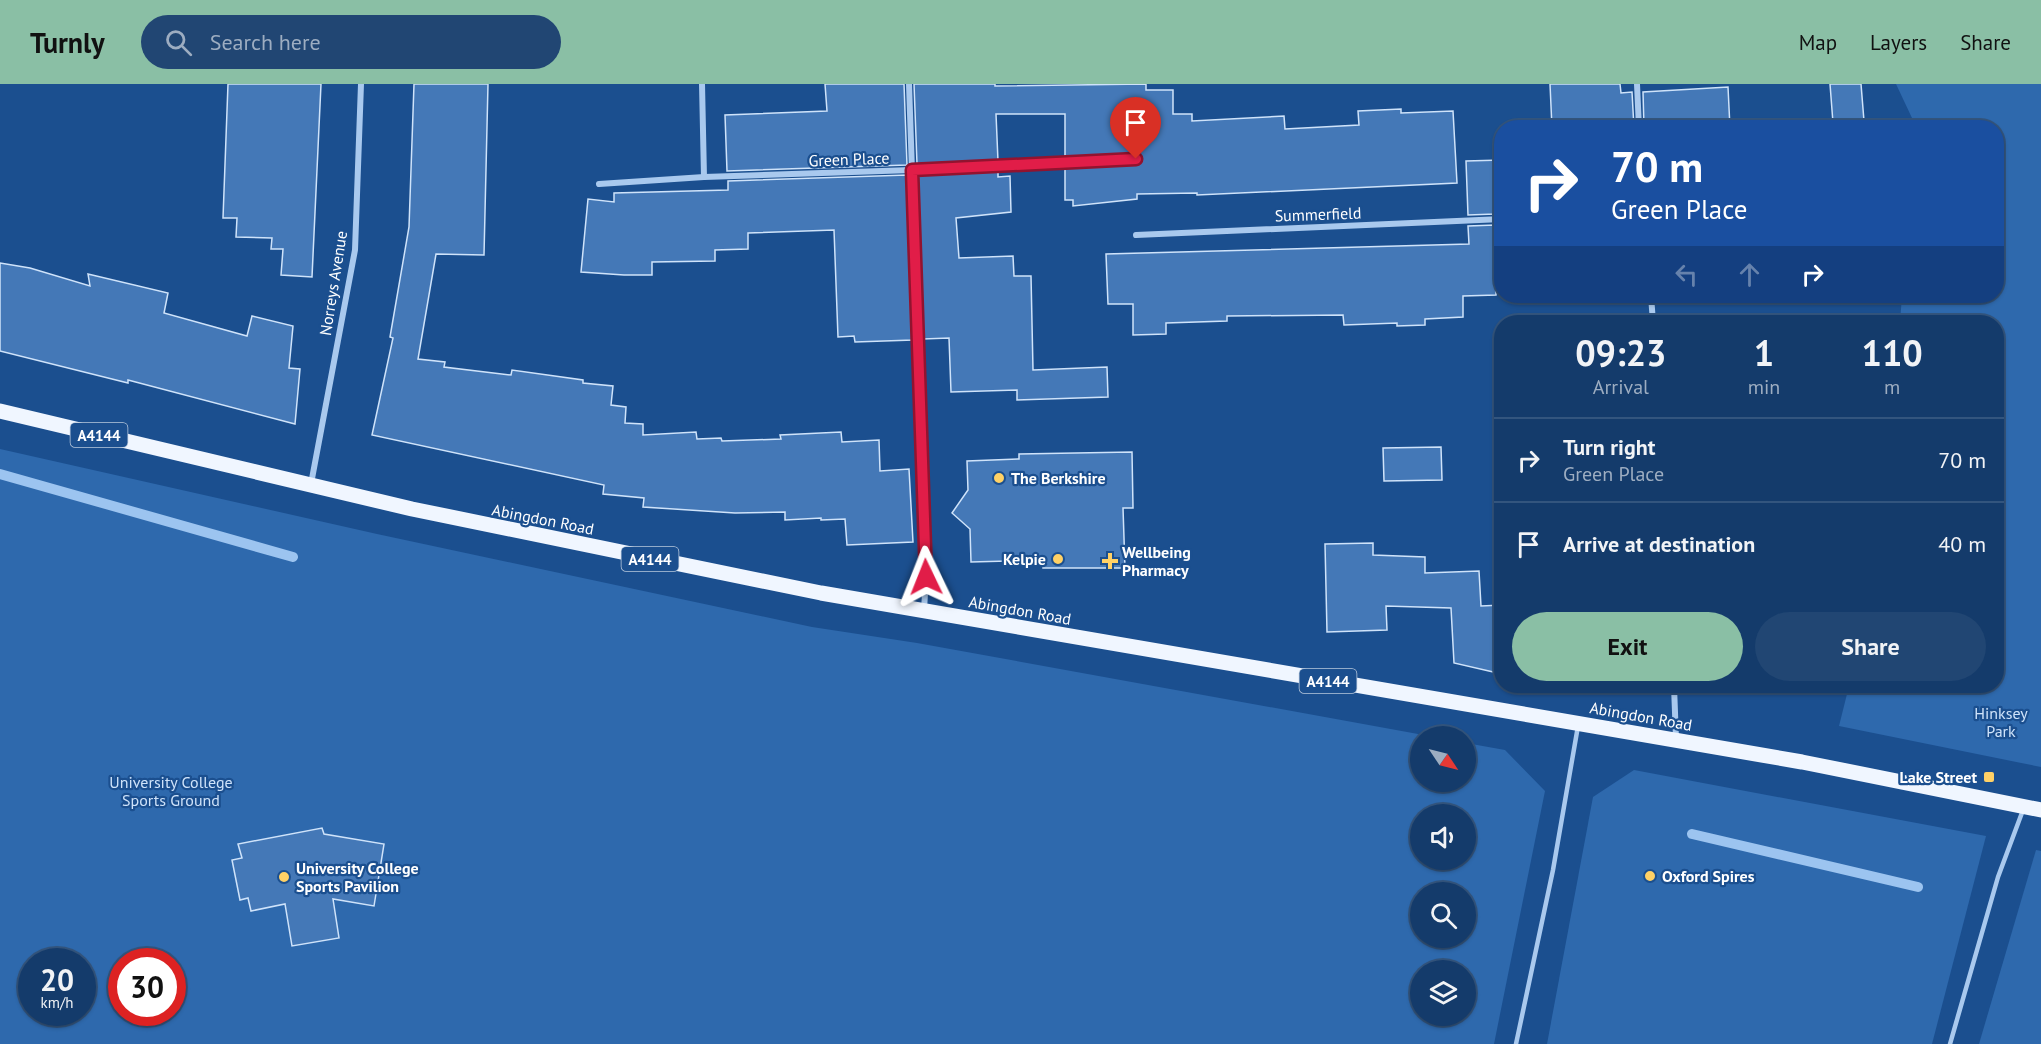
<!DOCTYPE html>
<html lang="en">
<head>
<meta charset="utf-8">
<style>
	body { margin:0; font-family:"PT Sans",sans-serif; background:#214673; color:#f1f3f6; height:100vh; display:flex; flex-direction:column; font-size:22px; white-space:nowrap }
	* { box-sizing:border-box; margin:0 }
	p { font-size:20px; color:#9dadc1 }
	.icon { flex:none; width:33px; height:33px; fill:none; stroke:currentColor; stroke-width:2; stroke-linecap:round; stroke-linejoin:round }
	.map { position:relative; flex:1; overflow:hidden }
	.sheet { position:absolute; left:1494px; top:231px; width:510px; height:378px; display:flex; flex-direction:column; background:#143b6b; border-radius:24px; box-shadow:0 2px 4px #0004,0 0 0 2px #33557e }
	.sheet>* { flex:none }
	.banner { position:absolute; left:1494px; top:36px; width:510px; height:183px; border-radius:24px; box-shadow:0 2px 4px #0004,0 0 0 2px #33557e; background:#1a4fa0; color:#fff; overflow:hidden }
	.needle { width:39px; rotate:125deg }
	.fabs { position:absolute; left:1410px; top:642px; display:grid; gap:12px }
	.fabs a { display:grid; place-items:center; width:66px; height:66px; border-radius:50%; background:#143b6b; box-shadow:0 2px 4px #0004,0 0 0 2px #33557e; font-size:30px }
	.speed { position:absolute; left:18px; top:864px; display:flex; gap:12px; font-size:30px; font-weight:700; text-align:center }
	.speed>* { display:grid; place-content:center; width:78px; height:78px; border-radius:50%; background:#143b6b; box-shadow:0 2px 4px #0004,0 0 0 2px #33557e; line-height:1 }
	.speed small { font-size:15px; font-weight:400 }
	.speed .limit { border:9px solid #d22; background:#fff; color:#111 }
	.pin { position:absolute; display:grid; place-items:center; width:51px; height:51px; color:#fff; margin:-62px -26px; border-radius:50% 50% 50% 0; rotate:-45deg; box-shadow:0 0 6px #0007 }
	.pin .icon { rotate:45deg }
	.me { position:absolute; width:66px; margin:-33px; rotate:358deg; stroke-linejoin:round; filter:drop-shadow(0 0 4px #0008) }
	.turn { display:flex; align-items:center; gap:21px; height:126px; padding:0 18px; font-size:27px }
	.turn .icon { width:78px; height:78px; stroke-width:2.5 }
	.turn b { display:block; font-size:42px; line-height:51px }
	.lanes { display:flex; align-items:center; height:57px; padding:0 18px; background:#0003; justify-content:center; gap:30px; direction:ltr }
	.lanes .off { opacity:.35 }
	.eta { display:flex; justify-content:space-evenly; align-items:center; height:102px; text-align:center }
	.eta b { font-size:36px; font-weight:800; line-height:42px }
	.button { display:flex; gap:12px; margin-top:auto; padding:12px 18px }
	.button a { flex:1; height:69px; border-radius:36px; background:#8abfa5; color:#111; font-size:24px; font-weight:800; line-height:69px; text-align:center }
	.button a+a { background:#214673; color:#f1f3f6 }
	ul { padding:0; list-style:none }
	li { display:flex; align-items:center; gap:18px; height:84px; padding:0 18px; border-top:2px solid #33557e }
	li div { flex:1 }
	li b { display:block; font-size:22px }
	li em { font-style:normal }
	header { display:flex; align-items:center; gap:36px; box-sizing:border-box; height:84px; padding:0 30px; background:#8abfa5; color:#111 }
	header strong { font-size:28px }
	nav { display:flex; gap:33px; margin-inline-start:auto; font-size:21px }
	.search { width:420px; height:54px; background:#214673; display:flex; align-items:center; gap:15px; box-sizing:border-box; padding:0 21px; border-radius:33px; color:#9dadc1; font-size:22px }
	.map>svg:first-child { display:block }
</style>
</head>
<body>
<header>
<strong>Turnly</strong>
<div class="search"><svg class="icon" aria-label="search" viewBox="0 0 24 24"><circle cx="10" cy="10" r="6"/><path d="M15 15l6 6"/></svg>Search here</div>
<nav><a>Map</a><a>Layers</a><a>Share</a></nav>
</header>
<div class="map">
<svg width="2041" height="960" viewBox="0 0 2041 960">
	<rect width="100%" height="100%" fill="#1b4f8f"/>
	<g fill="#2e69ad" fill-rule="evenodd">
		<path d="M1896,0H2041V683L1839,642L1849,602H1996V238H1900L1902,212H1996V44L1912,43V34Z"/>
		<path d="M0,365L377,450L812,543L917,559L1429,652H1420V698H1466V659L1505,666L1545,707L1494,960H0ZM1420,730H1466V776H1420ZM1420,808H1466V854H1420ZM32,878H82V928H32ZM122,878H172V928H122ZM1420,886H1466V932H1420Z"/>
		<path d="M1634,686L1986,752L1932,960H1547L1593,713Z"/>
		<path d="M2036,766L2041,767V960H1979Z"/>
	</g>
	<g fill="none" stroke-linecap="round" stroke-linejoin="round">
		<g stroke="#9cc4f0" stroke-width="10">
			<path d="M0,390L293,473"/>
			<path d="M1692,750L1918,803"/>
		</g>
	</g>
	<g fill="#4478b7" stroke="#cfe3fa" stroke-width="1.5">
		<path d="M228,0H321L312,193L281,191L283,165H271L272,154L236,153L237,134H223Z"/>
		<path d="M414,0H488L484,171L436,170L418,275L445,278L444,283L511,291L512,286L583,296V299L613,302L611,321L626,323L625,339L643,340V351L696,348L697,355L721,354L722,357L781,355L780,351L841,348L842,358L879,356L880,387L909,385L913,458L847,461L845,435L821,436V434L785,436V428L735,429L643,423L644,414L603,410L604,401L372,351L393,254L390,253L409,143Z"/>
		<path d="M825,0H904L907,81L727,87L725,31L827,27Z"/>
		<path d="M914,0H995V2L1146,0V6H1173V30H1192V37L1284,32L1285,45L1359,41L1358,27L1401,25V29L1453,27L1457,99L1197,111V109L1137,110V115L1073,122V116H1065V84L1136,80L1141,77L1140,72L1136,70L1065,73V30H996L998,77L917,80Z"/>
		<path d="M1550,0H1620L1621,9L1632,8L1634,44H1552Z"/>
		<path d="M1830,0H1861L1864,37L1833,39Z"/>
		<path d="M1728,3L1730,44H1644L1643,8Z"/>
		<path d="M1502,76V108H1495V130L1468,131L1466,77Z"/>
		<path d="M998,87V93L1010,92L1011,128L956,134L959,174L1013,172L1014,192H1031L1033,286L1107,283L1108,313L1017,316V306L951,308L949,254L923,255L917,91Z"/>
		<path d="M907,91L913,256L855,258L854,252L838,253L834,146L748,149V165L715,166V177L652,178V191H624L581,188L588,115L614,118V109L728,106V97Z"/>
		<path d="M1495,141L1496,211L1463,212V233L1425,235V241L1397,242V239L1344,241L1343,231L1227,232V237L1166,239V250L1133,251V220H1108L1106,170L1469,160L1468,142Z"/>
		<path d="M0,179L30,184L90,202L88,190L168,209L164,229L247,252L252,232L293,242L289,284L300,285L295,340L128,296V299L0,267Z"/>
		<path d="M1441,363L1442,396L1384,397L1383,364Z"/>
		<path d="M1132,368L1133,424H1123L1125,484H1043V476L971,478L970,445L952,429L968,406L967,377L1019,375V370Z"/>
		<path d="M1373,459V471L1425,473V489L1479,487L1481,522L1502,521V590L1454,579L1451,524L1386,522L1387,546L1327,548L1325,460Z"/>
		<path d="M322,744L324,750L384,760L374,822L333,815L339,854L292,862L285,820L251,827L248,814L240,816L232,776L242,774L238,760Z"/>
	</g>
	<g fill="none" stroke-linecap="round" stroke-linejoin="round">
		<g stroke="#a9c9ee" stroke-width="4.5">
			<path d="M1516,960L1553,786L1578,642"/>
			<path d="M1950,960L1998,793L2023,726"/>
		</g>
		<g stroke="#a9c9ee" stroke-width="6">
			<path d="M702,0L704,93"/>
			<path d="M909,0L926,493L924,526"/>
			<path d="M1637,0L1639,44"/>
			<path d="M599,100L704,93L912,86L1136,75"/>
			<path d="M1136,151L1502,135"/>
			<path d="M1651,212L1653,238"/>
			<path d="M311,400L355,166L361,0"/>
			<path d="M1674,602L1676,655"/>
		</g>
		<path stroke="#f0f6ff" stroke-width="15" d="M0,327L412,425L821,509L1802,678L2041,726"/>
	</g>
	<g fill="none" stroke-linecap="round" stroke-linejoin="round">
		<g stroke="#92132f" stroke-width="15">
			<path id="route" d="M926,493L912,86L1136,75"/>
		</g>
		<use href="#route" stroke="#e11d48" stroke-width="10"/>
	</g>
	<g fill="#ffd166" stroke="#1b4f8f" stroke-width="2">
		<circle cx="999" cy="394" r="6"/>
		<circle cx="1058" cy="475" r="6"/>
		<path d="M1107 468h6v6h6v6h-6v6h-6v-6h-6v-6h6z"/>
		<rect x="1983" y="687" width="12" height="12" rx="3"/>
		<circle cx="1650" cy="792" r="6"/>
		<circle cx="284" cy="793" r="6"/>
	</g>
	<g text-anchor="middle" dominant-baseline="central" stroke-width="4.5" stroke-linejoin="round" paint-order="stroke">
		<g fill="#1b4f8f" stroke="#bbcadd" stroke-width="1.5">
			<rect x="70.5" y="339" width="57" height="24" rx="4.5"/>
			<rect x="621.5" y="463" width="57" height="24" rx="4.5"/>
			<rect x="1299.5" y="585" width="57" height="24" rx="4.5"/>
		</g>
		<g font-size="15" font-weight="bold" fill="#fff">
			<text x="99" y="351">A4144</text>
			<text x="650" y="475">A4144</text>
			<text x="1328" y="597">A4144</text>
		</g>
		<g font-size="16" fill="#fff" stroke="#1b4f8f">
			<text transform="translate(849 75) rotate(-2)">Green Place</text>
			<text transform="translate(1318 130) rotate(-2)">Summerfield</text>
			<text transform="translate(333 199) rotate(-81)">Norreys Avenue</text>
			<text transform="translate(543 435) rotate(11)">Abingdon Road</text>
			<text transform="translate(1020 526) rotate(10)">Abingdon Road</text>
			<text transform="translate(1641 632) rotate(10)">Abingdon Road</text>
		</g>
		<g font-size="16" font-weight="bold" fill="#fff" stroke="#1b4f8f" text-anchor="start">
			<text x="1011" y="394">The Berkshire</text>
			<text x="1122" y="468">Wellbeing<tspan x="1122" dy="18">Pharmacy</tspan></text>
			<text x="1046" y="475" text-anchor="end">Kelpie</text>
			<text x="1977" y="693" text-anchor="end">Lake Street</text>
			<text x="296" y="784">University College<tspan x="296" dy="18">Sports Pavilion</tspan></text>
			<text x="1662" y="792">Oxford Spires</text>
		</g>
		<g font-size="16" fill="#cfe3fa" stroke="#1b4f8f">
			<text x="2001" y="629">Hinksey<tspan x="2001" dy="18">Park</tspan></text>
			<text x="171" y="698">University College<tspan x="171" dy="18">Sports Ground</tspan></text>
		</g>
	</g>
</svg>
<div class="fabs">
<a><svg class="needle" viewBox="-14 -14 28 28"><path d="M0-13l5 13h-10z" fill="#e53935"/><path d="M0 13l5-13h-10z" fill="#9dadc1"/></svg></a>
<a><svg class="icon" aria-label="sound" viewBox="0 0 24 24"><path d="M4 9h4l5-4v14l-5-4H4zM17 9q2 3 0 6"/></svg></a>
<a><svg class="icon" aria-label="search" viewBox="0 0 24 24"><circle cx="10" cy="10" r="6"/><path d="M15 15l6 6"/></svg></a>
<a><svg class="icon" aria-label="layers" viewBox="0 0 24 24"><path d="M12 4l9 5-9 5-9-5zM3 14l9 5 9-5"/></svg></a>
</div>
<div class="speed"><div>20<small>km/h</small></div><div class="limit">30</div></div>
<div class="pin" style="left:1136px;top:75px;background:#d93025"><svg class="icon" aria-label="arrive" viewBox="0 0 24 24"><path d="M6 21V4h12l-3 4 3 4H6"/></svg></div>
<svg class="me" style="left:926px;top:493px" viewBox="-20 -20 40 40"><path d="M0-17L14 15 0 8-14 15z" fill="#e11d48" stroke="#fff" stroke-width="4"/></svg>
<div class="banner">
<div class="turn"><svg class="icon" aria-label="right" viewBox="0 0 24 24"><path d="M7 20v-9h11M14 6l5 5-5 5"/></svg><div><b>70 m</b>Green Place</div></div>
<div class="lanes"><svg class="icon off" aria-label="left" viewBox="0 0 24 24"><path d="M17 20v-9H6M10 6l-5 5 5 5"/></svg><svg class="icon off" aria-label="ahead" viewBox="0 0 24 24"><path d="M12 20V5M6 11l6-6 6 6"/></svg><svg class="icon" aria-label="right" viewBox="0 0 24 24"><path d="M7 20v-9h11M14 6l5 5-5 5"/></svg></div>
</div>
<section class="sheet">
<div class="eta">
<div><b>09:23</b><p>Arrival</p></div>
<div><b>1</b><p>min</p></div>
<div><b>110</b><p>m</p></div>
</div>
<ul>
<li><svg class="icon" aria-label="right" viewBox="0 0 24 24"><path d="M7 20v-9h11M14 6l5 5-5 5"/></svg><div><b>Turn right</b><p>Green Place</p></div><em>70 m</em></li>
<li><svg class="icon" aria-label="arrive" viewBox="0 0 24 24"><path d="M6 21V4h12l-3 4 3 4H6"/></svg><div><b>Arrive at destination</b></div><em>40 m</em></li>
</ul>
<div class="button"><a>Exit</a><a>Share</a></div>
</section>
</div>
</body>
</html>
